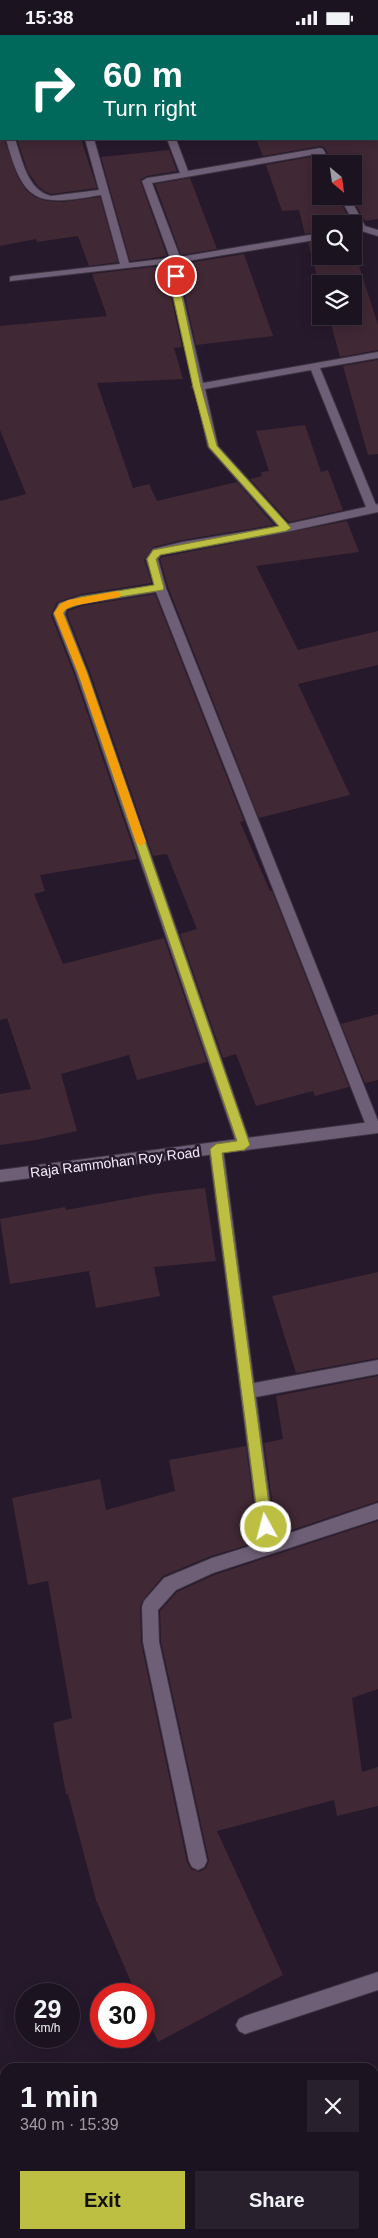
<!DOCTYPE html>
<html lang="en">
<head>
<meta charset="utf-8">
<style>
	body { margin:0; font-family:Helvetica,sans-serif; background:#29202e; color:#f1f3f6; height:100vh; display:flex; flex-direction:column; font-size:19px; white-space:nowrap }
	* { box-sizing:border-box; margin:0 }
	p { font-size:16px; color:#a09ea5 }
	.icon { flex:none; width:28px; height:28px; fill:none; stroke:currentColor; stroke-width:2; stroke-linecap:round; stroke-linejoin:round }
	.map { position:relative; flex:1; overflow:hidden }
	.details { position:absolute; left:0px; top:2028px; width:379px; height:176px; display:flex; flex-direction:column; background:#1c1321; border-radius:15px 15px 0 0; box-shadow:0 2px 12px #0003,0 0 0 1px #3a323f }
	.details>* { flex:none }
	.guide { position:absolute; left:0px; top:0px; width:379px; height:105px; box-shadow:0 2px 12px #0003,0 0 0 1px #3a323f; background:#00695c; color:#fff; overflow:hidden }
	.needle { width:32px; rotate:151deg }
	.buttons { position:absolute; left:312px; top:120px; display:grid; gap:10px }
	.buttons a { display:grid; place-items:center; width:50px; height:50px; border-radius:0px; background:#1c1321; box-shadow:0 2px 12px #0003,0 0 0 1px #3a323f; font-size:25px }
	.speed { position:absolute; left:15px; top:1948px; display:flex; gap:10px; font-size:25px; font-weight:700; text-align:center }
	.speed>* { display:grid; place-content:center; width:65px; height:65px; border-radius:50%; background:#1c1321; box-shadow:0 2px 12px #0003,0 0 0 1px #3a323f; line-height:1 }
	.speed small { font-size:12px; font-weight:400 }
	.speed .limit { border:8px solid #d22; background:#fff; color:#111 }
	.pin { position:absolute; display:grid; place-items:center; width:42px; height:42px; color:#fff; margin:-21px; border:2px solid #fff; border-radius:50%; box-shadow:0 1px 5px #0007 }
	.me { position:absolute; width:55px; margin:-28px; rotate:353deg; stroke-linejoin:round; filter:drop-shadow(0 0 4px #0008) }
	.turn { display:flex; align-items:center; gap:18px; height:105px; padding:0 20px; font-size:22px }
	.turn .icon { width:65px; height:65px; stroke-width:2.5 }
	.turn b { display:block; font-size:35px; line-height:42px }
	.round { display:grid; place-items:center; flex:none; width:52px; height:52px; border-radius:0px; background:#29202e }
	.head { display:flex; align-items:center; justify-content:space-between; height:85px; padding:0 20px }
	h1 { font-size:30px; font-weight:700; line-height:38px }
	.primary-button { display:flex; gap:10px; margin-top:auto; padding:10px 20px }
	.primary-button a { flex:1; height:58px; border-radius:0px; background:#bdbf43; color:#111; font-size:20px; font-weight:700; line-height:58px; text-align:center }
	.primary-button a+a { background:#29202e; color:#f1f3f6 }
	.status { display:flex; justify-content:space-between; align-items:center; height:35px; padding:0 25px; background:#1c1321; direction:ltr }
	.status svg { height:14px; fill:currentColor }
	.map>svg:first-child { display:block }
</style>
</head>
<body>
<div class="status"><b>15:38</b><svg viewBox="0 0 49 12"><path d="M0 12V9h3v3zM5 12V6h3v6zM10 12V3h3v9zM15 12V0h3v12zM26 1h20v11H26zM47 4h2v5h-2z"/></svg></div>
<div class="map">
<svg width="378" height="2203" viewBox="0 0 378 2203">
	<rect width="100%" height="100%" fill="#26192c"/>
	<g fill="#402835">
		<path d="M0,104H4L18,143L26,155L35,162L47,166L62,167L100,162L118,227L89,231L78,201L37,207L36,204L0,211Z"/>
		<path d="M17,104H81L97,153L51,159L44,156L38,151L28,137Z"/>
		<path d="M256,104H378V184L365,186L351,161H354V129H333L325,113L321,111L263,121Z"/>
		<path d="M169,115L177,136L147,141L140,145L167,221L130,226L101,122Z"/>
		<path d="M316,121L321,130V161H337L352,188L321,189V201L315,197L305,199L299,175L282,176L266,130Z"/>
		<path d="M190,143L217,214L181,220L155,149Z"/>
		<path d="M321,203V221H354V215L378,290V315L340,322L329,281H354V249H321V255L308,208Z"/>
		<path d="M244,219L273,301L196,310L184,257L183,229Z"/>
		<path d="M169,230L170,257L182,312L174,313L183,344L97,348L133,453L149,449L157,466L237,447L274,490L182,505L153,512L144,525L152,548L81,559L57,567L51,580L74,639L137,824L40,840L45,856L34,859L63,929L164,903L207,1027L137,1045L129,1020L61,1039L77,1096L36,1105L0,1110V1059L31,1054L7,983L0,985V466L26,459L0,395V291L107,281L92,239Z"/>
		<path d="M378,325V419L368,420L343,331Z"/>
		<path d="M305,390L321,437L328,435L343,475L289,487L250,444L262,441L261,437L269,436L256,396Z"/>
		<path d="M347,486L359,517L256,531L298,615L378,596V630L298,649L350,760L259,783L168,552L160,524L162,522Z"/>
		<path d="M155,559L244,786L240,787L270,856H272L349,1052L315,1061L313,1056L256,1071L236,1019L223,1023L180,899L197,894L167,819L153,821L90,637L67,579L68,576L82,571Z"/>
		<path d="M378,979V1045L365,1048L341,989Z"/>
		<path d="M205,1153L216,1226L154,1232L160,1261L96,1273L89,1236L10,1249L0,1184L65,1172L66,1175L154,1159Z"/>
		<path d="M378,1237V1323L296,1338L272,1261Z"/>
		<path d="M378,1341V1466L277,1500L264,1408L283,1404L276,1361Z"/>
		<path d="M246,1411L258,1507L211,1521L163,1541L143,1565L140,1572L141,1607L187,1827L191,1834L199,1837L206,1833L209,1826L161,1607L160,1576L177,1557L214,1540L378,1486V1654L352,1663L362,1737L378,1732V1771L337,1781L334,1765L217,1796L283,1940L158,2007L144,1976V1959H136L96,1865L68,1759H66L53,1688L72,1683L48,1546L28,1550L12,1463L100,1444L106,1475L175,1456L169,1425Z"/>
	</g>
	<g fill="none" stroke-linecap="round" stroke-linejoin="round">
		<g stroke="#3c3342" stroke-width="2">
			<g id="minor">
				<rect x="57" y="0" width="8" height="1"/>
				<rect x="252" y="0" width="8" height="1"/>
				<path d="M0,71L1,72V80L0,79Z"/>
				<path d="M6,104H15C22,124 27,155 51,161L99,155L85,104H94L129,228L170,223L142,146L147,143L180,138L167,104H176L188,136L320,113L323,114L331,129H322L317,119L152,148L180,222L315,199L320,202L315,205L181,227L182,257L203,348L378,317V323L320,333L376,470L378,469V477L286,497L161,520L158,524L166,553L378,1086V1097H369L367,1093L156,557L82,569L67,574L65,579L88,638L251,1110L249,1114L244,1116L239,1114L237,1110L76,638L53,579L59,568L81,561L154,550L146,524L153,514L182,507L278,491L208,412L195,355L192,352L193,350L172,257L171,228L10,246V242L13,241L120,229L101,160C37,171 24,170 6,104ZM311,335L366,472L288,489L218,411L205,354Z"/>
				<path d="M339,161H349L365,191L378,195V201L358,195Z"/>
				<path d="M216,1107L221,1109L223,1113L254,1348L378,1325V1339L256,1362L275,1503L378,1468V1484L213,1538L176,1555L158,1575L159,1607L207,1826L204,1832L198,1835L192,1832L189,1826L143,1607L142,1572L144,1566L164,1543L212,1523L260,1508L209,1113L211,1109Z"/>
				<path d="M378,1937V1955L245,1999L239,1996L236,1990L239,1984L245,1981Z"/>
			</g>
		</g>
		<g stroke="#3c3342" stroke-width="2">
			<path id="secondary" d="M378,1086V1098L0,1147V1135Z"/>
		</g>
		<use href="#minor" fill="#6e5f76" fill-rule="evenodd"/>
		<use href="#secondary" fill="#6e5f76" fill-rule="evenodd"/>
	</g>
	<path fill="#bdbf43" stroke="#7b7c2c" d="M176,239L180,241L181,257L201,352L217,411L291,493L286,496L160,520L156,524L164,553L163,555L82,568L66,574L63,578L87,638L250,1110L244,1115L222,1118L272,1492L270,1497L266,1499L261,1497L259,1492L210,1114L216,1109L237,1106L78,638L54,578L60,569L81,562L154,550L147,524L153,515L279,491L209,412L193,352L172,257V241Z"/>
	<path fill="#f59e0b" d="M117,556L121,559L120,562L73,571L66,574L63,578L87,638L146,807L141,811L136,807L78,638L54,578L60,569L68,565Z"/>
	<g text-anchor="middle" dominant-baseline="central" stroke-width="5" stroke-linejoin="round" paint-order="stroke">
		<g font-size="14" fill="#f6edfb" stroke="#26192c">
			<text transform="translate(115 1127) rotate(-7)">Raja Rammohan Roy Road</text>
		</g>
	</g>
</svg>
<div class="buttons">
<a><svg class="needle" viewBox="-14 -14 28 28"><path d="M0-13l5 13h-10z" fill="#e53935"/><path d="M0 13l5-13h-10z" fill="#a09ea5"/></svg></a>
<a><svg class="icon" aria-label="search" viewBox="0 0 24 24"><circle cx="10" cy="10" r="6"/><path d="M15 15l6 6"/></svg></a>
<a><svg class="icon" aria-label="layers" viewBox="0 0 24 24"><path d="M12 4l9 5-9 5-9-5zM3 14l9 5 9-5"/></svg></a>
</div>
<div class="speed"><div>29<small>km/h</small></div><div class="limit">30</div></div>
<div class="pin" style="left:176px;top:241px;background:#d93025"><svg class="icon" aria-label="arrive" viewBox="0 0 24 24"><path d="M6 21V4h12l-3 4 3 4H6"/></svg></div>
<svg class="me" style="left:266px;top:1492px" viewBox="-20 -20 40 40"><circle r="17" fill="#bdbf43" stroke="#fff" stroke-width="3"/><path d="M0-11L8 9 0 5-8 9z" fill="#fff"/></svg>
<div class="guide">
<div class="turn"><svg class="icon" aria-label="right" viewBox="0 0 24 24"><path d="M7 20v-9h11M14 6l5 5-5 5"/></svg><div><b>60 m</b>Turn right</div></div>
</div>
<section class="details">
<div class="head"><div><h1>1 min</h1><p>340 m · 15:39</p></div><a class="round"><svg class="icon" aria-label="close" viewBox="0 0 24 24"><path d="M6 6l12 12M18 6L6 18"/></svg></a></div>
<div class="primary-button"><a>Exit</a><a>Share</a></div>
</section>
</div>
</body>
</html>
